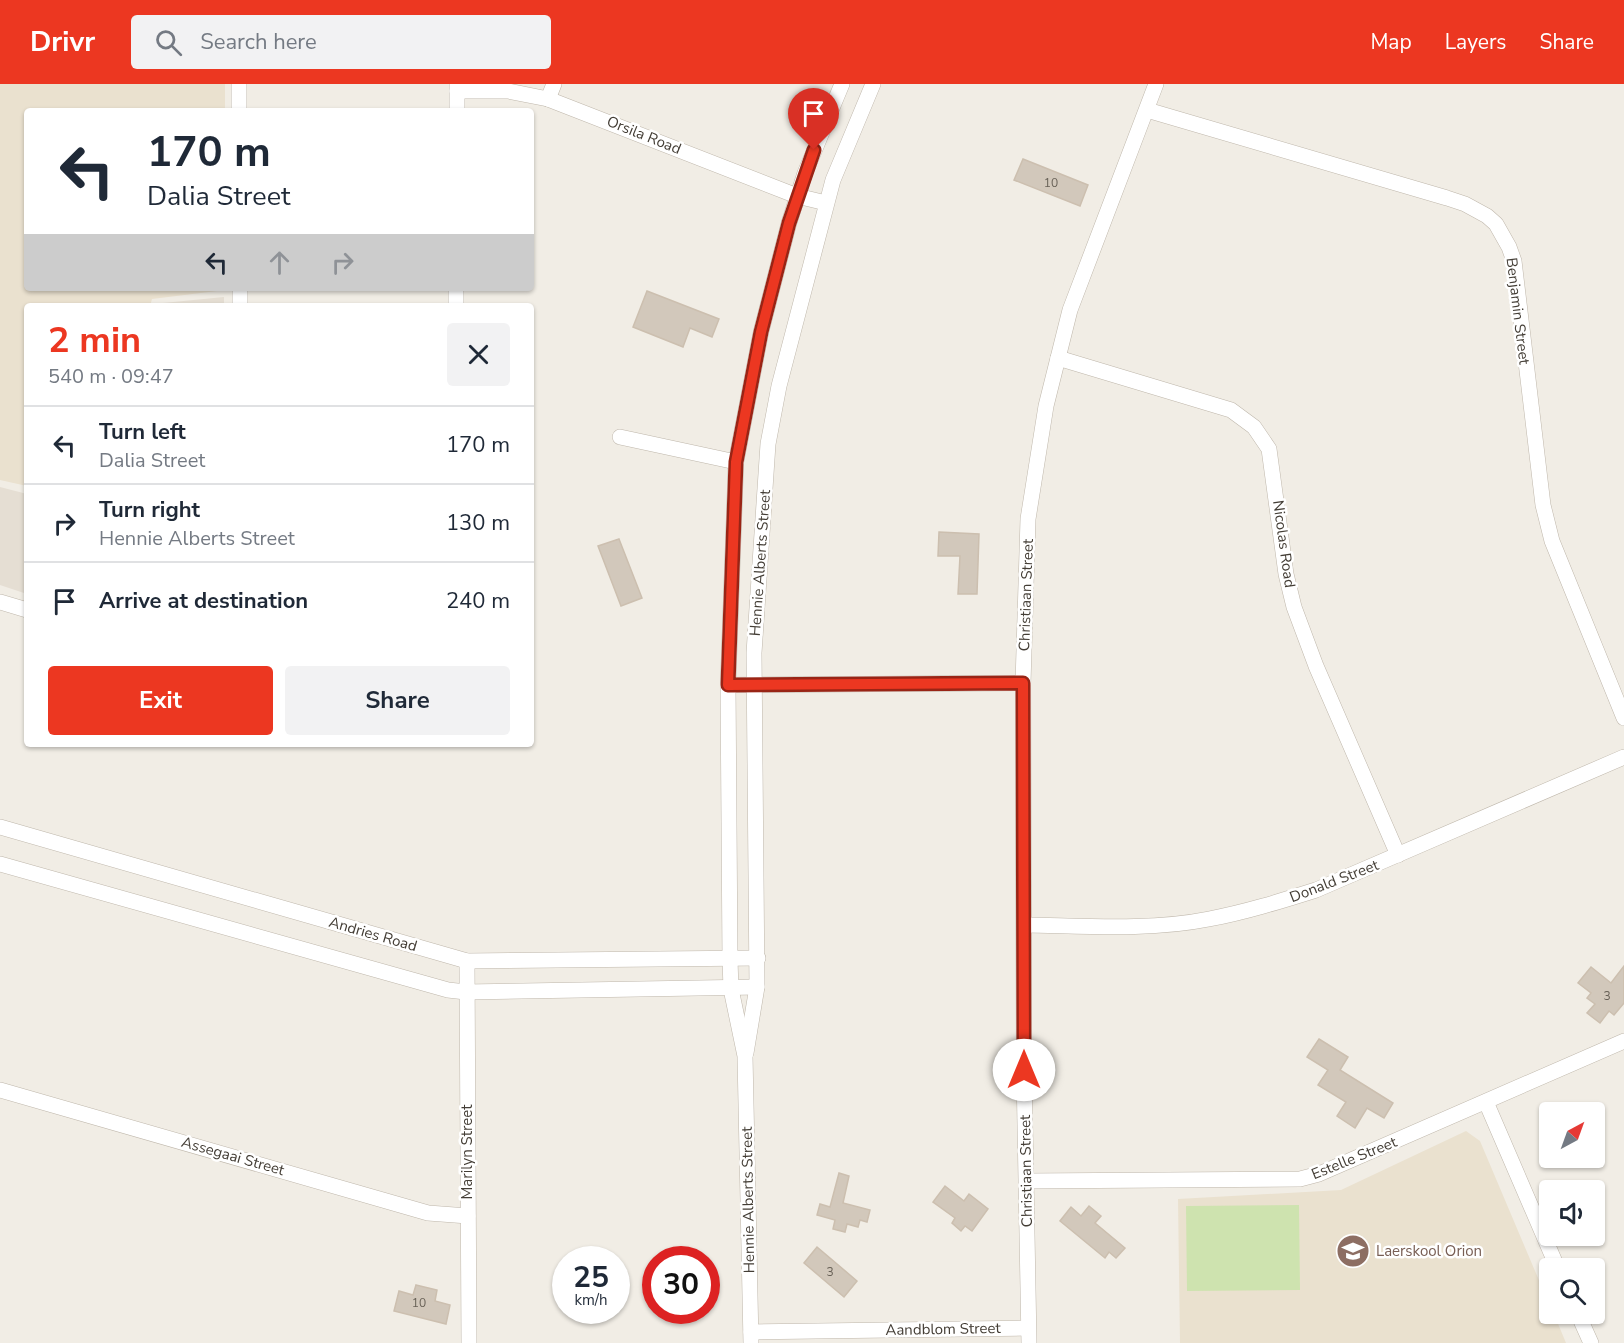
<!DOCTYPE html>
<html lang="en">
<head>
<meta charset="utf-8">
<style>
	body { margin:0; font-family:"Nunito Sans",sans-serif; background:#f2f2f3; color:#1f2937; height:100vh; display:flex; flex-direction:column; font-size:22px; white-space:nowrap }
	* { box-sizing:border-box; margin:0 }
	p { font-size:20px; color:#747a83 }
	.icon { flex:none; width:33px; height:33px; fill:none; stroke:currentColor; stroke-width:2; stroke-linecap:round; stroke-linejoin:round }
	.map { position:relative; flex:1; overflow:hidden }
	.details { position:absolute; left:24px; top:219px; width:510px; height:444px; display:flex; flex-direction:column; background:#fff; border-radius:6px; box-shadow:0 2px 4px #0004 }
	.details>* { flex:none }
	.hud { position:absolute; left:24px; top:24px; width:510px; height:183px; border-radius:6px; box-shadow:0 2px 4px #0004; background:#fff; color:#1f2937; overflow:hidden }
	.needle { width:39px; rotate:41deg }
	.controls { position:absolute; left:1539px; top:1018px; display:grid; gap:12px }
	.controls a { display:grid; place-items:center; width:66px; height:66px; border-radius:6px; background:#fff; box-shadow:0 2px 4px #0004; font-size:30px }
	.speed { position:absolute; left:552px; top:1162px; display:flex; gap:12px; font-size:30px; font-weight:700; text-align:center }
	.speed>* { display:grid; place-content:center; width:78px; height:78px; border-radius:50%; background:#fff; box-shadow:0 2px 4px #0004; line-height:1 }
	.speed small { font-size:15px; font-weight:400 }
	.speed .limit { border:9px solid #d22; background:#fff; color:#111 }
	.pin { position:absolute; display:grid; place-items:center; width:51px; height:51px; color:#fff; margin:-62px -26px; border-radius:50% 50% 50% 0; rotate:-45deg; box-shadow:0 0 6px #0007 }
	.pin .icon { rotate:45deg }
	.me { position:absolute; width:66px; margin:-33px; rotate:0deg; stroke-linejoin:round; filter:drop-shadow(0 0 4px #0008) }
	.turn { display:flex; align-items:center; gap:21px; height:126px; padding:0 24px; font-size:27px }
	.turn .icon { width:78px; height:78px; stroke-width:2.5 }
	.turn b { display:block; font-size:42px; line-height:51px }
	.lanes { display:flex; align-items:center; height:57px; padding:0 24px; background:#0003; justify-content:center; gap:30px; direction:ltr }
	.lanes .off { opacity:.35 }
	.round { display:grid; place-items:center; flex:none; width:63px; height:63px; border-radius:6px; background:#f2f2f3 }
	.head { display:flex; align-items:center; justify-content:space-between; height:102px; padding:0 24px }
	h1 { font-size:36px; font-weight:700; line-height:45px; color:#ec3721 }
	.action { display:flex; gap:12px; margin-top:auto; padding:12px 24px }
	.action a { flex:1; height:69px; border-radius:6px; background:#ec3721; color:#fff; font-size:24px; font-weight:700; line-height:69px; text-align:center }
	.action a+a { background:#f2f2f3; color:#1f2937 }
	ul { padding:0; list-style:none }
	li { display:flex; align-items:center; gap:18px; height:78px; padding:0 24px; border-top:2px solid #e0e1e3 }
	li div { flex:1 }
	li b { display:block; font-size:22px }
	li em { font-style:normal }
	header { display:flex; align-items:center; gap:36px; box-sizing:border-box; height:84px; padding:0 30px; background:#ec3721; color:#fff }
	header strong { font-size:28px }
	nav { display:flex; gap:33px; margin-inline-start:auto; font-size:21px }
	.search { width:420px; height:54px; background:#f2f2f3; display:flex; align-items:center; gap:15px; box-sizing:border-box; padding:0 21px; border-radius:6px; color:#747a83; font-size:22px }
	.map>svg:first-child { display:block }
</style>
</head>
<body>
<header>
<strong>Drivr</strong>
<div class="search"><svg class="icon" aria-label="search" viewBox="0 0 24 24"><circle cx="10" cy="10" r="6"/><path d="M15 15l6 6"/></svg>Search here</div>
<nav><a>Map</a><a>Layers</a><a>Share</a></nav>
</header>
<div class="map">
<svg width="1624" height="1259" viewBox="0 0 1624 1259">
	<rect width="100%" height="100%" fill="#f1ede5"/>
	<g fill="#e5ded3">
		<path d="M224,213V222H153V220Z"/>
		<path d="M0,403L27,410V510L0,501Z"/>
	</g>
	<g fill="#eae1cf">
		<path d="M0,0H225V27H27V204H217V207L152,215L150,222H27V402L0,396Z"/>
		<path d="M1466,1047L1480,1057L1549,1220L1550,1230H1554L1566,1259H1180L1178,1115L1341,1106Z"/>
	</g>
	<path fill="#cee3af" d="M1299,1121L1300,1206L1187,1207L1186,1122Z"/>
	<g fill="#d2c8bb" stroke="#ccbfaf" stroke-width="1.5">
		<path d="M1023,75L1088,101L1080,122L1014,96Z"/>
		<path d="M647,207L719,235L712,253L690,244L683,263L633,243Z"/>
		<path d="M939,448L979,450L977,510H958L960,472H938Z"/>
		<path d="M619,455L642,514L621,522L598,462Z"/>
		<path d="M1624,882V919L1614,931L1609,927L1600,939L1587,929L1595,920L1587,914L1591,909L1578,899L1591,883L1611,899Z"/>
		<path d="M1319,955L1348,973L1340,986L1393,1019L1384,1034L1367,1024L1355,1044L1337,1032L1346,1018L1318,1001L1328,986L1307,973Z"/>
		<path d="M839,1089L849,1092L843,1119L870,1126L867,1138L860,1136L858,1143L847,1140L845,1148L833,1145L835,1136L817,1131L820,1120L830,1123Z"/>
		<path d="M945,1102L964,1117L969,1110L988,1125L972,1147L965,1142L961,1147L952,1139L955,1134L933,1118Z"/>
		<path d="M1089,1122L1101,1132L1095,1139L1125,1164L1116,1174L1109,1168L1105,1174L1060,1137L1071,1123L1081,1132Z"/>
		<path d="M817,1163L857,1197L844,1213L804,1179Z"/>
		<path d="M416,1201L437,1206L435,1217L450,1221L446,1240L394,1227L399,1207L413,1211Z"/>
	</g>
	<g fill="none" stroke-linecap="round" stroke-linejoin="round">
		<g stroke="#bfb7ab" stroke-width="16">
			<g id="minor">
				<path d="M239,0V27"/>
				<path d="M457,0V27"/>
				<path d="M457,7H508L548,15L797,112L826,119"/>
				<path d="M548,15L554,0"/>
				<path d="M1147,26L1447,114L1465,120L1487,132L1496,140L1509,163L1514,177L1543,421L1552,457L1624,634"/>
				<path d="M240,204V222"/>
				<path d="M456,222V204"/>
				<path d="M1058,274L1231,326L1254,343L1269,365L1286,490L1294,523L1316,582L1398,771"/>
				<path d="M620,353L736,378"/>
				<path d="M0,518L27,526"/>
				<path d="M728,601L1023,599"/>
				<path d="M0,743L467,877L758,874"/>
				<path d="M0,780L448,906L466,908L757,903"/>
				<path d="M1025,841C1086,842 1149,847 1209,835C1246,828 1281,817 1316,806L1624,673"/>
				<path d="M467,877L469,1259"/>
				<path d="M746,969L757,903L754,569L768,360L779,302L833,96L873,0"/>
				<path d="M0,1006L428,1129L468,1132"/>
				<path d="M1486,1018L1558,1185"/>
				<path d="M1027,1097L1300,1095L1319,1090L1624,957"/>
				<path d="M1578,1230L1591,1259"/>
				<path d="M751,1248L1028,1244"/>
				<path d="M751,1259L745,972L731,905L730,876L728,601L736,378L761,248L789,139L805,89L842,0"/>
				<path d="M1029,1259L1024,986L1023,599L1028,435L1046,322L1070,226L1156,0"/>
			</g>
		</g>
		<use href="#minor" stroke="#fff" stroke-width="15"/>
	</g>
	<g fill="none" stroke-linecap="round" stroke-linejoin="round">
		<g stroke="#992415" stroke-width="15">
			<path id="route" d="M814,66L789,139L761,248L736,378L728,601L1023,599L1024,986"/>
		</g>
		<use href="#route" stroke="#ec3721" stroke-width="10"/>
	</g>
	<defs>
		<g id="school-disc" transform="scale(1.725)"><circle r="9.5" fill="#8d6e63" stroke="#fff"/><path d="M0-5L7-2L0 1L-7-2ZM-4 1L0 2.5L4 1V4Q0 6-4 4Z" fill="#fff"/></g>
	</defs>
	<g fill-rule="evenodd">
		<use href="#school-disc" x="1353" y="1167"/>
	</g>
	<g text-anchor="middle" dominant-baseline="central" stroke-width="5" stroke-linejoin="round" paint-order="stroke">
		<g font-size="12" fill="#676056">
			<text x="1051" y="99">10</text>
			<text x="1607" y="912">3</text>
			<text x="830" y="1188">3</text>
			<text x="419" y="1219">10</text>
		</g>
		<g font-size="15" fill="#433d35" stroke="#fff">
			<text transform="translate(644 51) rotate(22)">Orsila Road</text>
			<text transform="translate(1518 227) rotate(83)">Benjamin Street</text>
			<text transform="translate(1284 460) rotate(82)">Nicolas Road</text>
			<text transform="translate(760 479) rotate(-86)">Hennie Alberts Street</text>
			<text transform="translate(1026 511) rotate(-88)">Christiaan Street</text>
			<text transform="translate(1334 797) rotate(-21)">Donald Street</text>
			<text transform="translate(373 850) rotate(16)">Andries Road</text>
			<text transform="translate(467 1068) rotate(-90)">Marilyn Street</text>
			<text transform="translate(233 1072) rotate(16)">Assegaai Street</text>
			<text transform="translate(1354 1074) rotate(-22)">Estelle Street</text>
			<text transform="translate(1026 1087) rotate(-91)">Christiaan Street</text>
			<text transform="translate(748 1116) rotate(-91)">Hennie Alberts Street</text>
			<text transform="translate(943 1245) rotate(-1)">Aandblom Street</text>
		</g>
		<g font-size="15" fill="#785e54" stroke="#fff" text-anchor="start">
			<text x="1376" y="1167">Laerskool Orion</text>
		</g>
	</g>
</svg>
<div class="controls">
<a><svg class="needle" viewBox="-14 -14 28 28"><path d="M0-13l5 13h-10z" fill="#e53935"/><path d="M0 13l5-13h-10z" fill="#747a83"/></svg></a>
<a><svg class="icon" aria-label="sound" viewBox="0 0 24 24"><path d="M4 9h4l5-4v14l-5-4H4zM17 9q2 3 0 6"/></svg></a>
<a><svg class="icon" aria-label="search" viewBox="0 0 24 24"><circle cx="10" cy="10" r="6"/><path d="M15 15l6 6"/></svg></a>
</div>
<div class="speed"><div>25<small>km/h</small></div><div class="limit">30</div></div>
<div class="pin" style="left:814px;top:66px;background:#d93025"><svg class="icon" aria-label="arrive" viewBox="0 0 24 24"><path d="M6 21V4h12l-3 4 3 4H6"/></svg></div>
<svg class="me" style="left:1024px;top:986px" viewBox="-20 -20 40 40"><circle r="19" fill="#fff"/><path d="M0-13L10 11 0 6-10 11z" fill="#ec3721"/></svg>
<div class="hud">
<div class="turn"><svg class="icon" aria-label="left" viewBox="0 0 24 24"><path d="M17 20v-9H6M10 6l-5 5 5 5"/></svg><div><b>170 m</b>Dalia Street</div></div>
<div class="lanes"><svg class="icon" aria-label="left" viewBox="0 0 24 24"><path d="M17 20v-9H6M10 6l-5 5 5 5"/></svg><svg class="icon off" aria-label="ahead" viewBox="0 0 24 24"><path d="M12 20V5M6 11l6-6 6 6"/></svg><svg class="icon off" aria-label="right" viewBox="0 0 24 24"><path d="M7 20v-9h11M14 6l5 5-5 5"/></svg></div>
</div>
<section class="details">
<div class="head"><div><h1>2 min</h1><p>540 m · 09:47</p></div><a class="round"><svg class="icon" aria-label="close" viewBox="0 0 24 24"><path d="M6 6l12 12M18 6L6 18"/></svg></a></div>
<ul>
<li><svg class="icon" aria-label="left" viewBox="0 0 24 24"><path d="M17 20v-9H6M10 6l-5 5 5 5"/></svg><div><b>Turn left</b><p>Dalia Street</p></div><em>170 m</em></li>
<li><svg class="icon" aria-label="right" viewBox="0 0 24 24"><path d="M7 20v-9h11M14 6l5 5-5 5"/></svg><div><b>Turn right</b><p>Hennie Alberts Street</p></div><em>130 m</em></li>
<li><svg class="icon" aria-label="arrive" viewBox="0 0 24 24"><path d="M6 21V4h12l-3 4 3 4H6"/></svg><div><b>Arrive at destination</b></div><em>240 m</em></li>
</ul>
<div class="action"><a>Exit</a><a>Share</a></div>
</section>
</div>
</body>
</html>
